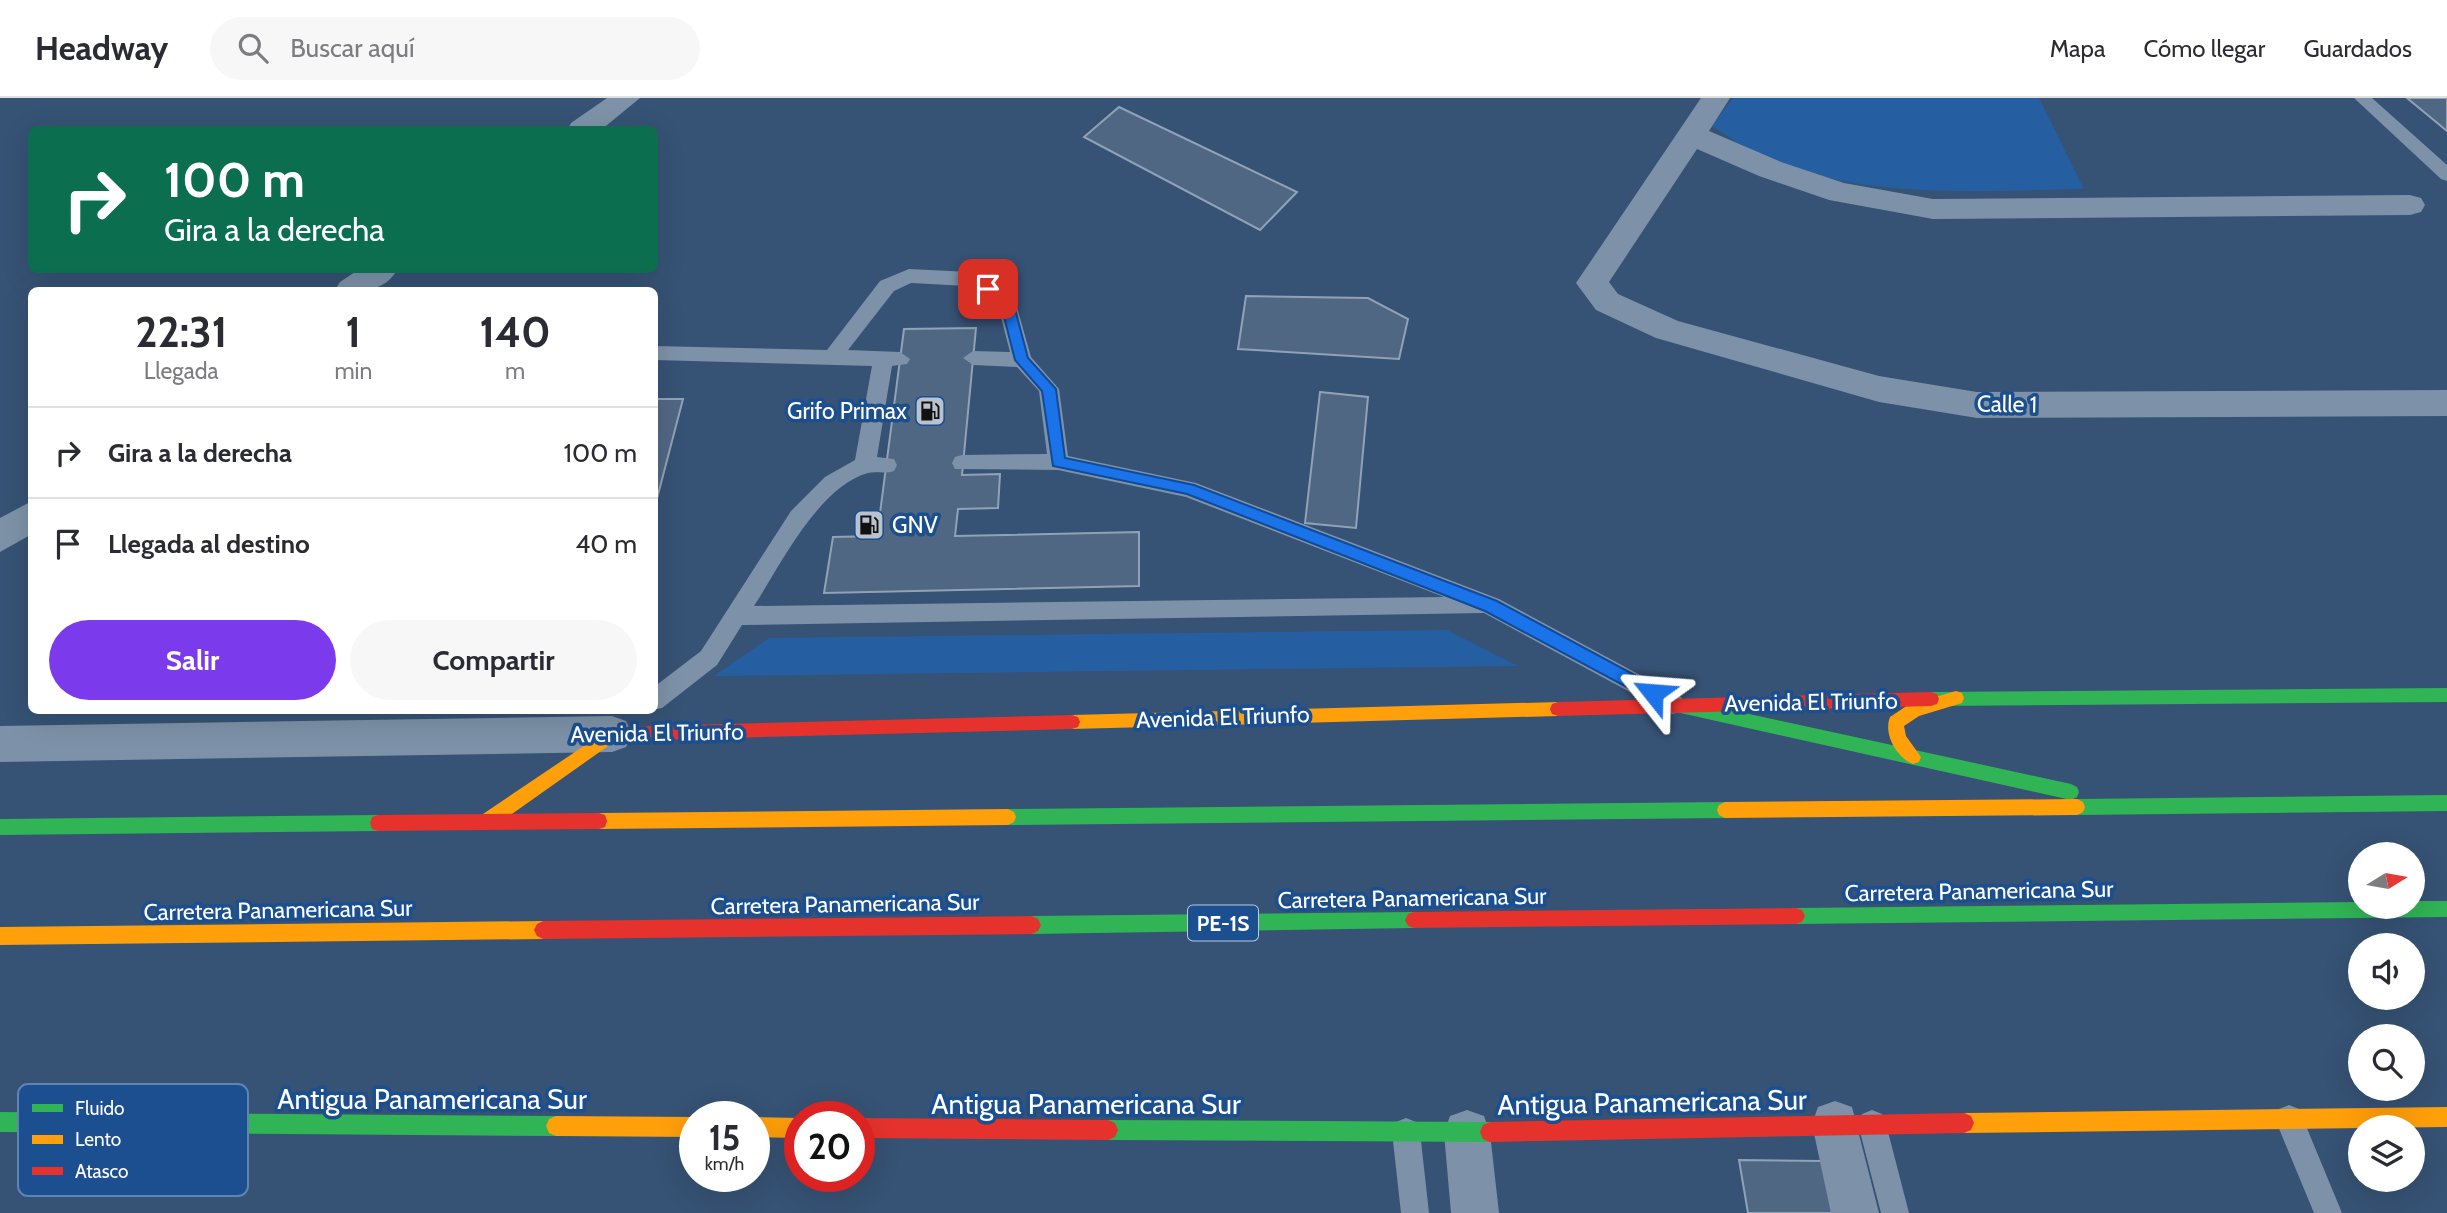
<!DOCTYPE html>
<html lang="es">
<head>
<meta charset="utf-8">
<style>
	body { margin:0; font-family:Cabin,sans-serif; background:#f7f7f7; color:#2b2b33; height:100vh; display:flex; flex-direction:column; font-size:26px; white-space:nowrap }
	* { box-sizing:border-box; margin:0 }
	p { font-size:23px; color:#7c7c81 }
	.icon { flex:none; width:38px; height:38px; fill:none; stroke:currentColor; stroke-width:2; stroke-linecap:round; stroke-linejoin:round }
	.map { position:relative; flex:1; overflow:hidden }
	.drawer { position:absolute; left:28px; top:189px; width:630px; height:427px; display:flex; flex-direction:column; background:#fff; border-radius:10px; box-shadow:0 7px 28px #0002 }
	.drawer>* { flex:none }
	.guide { position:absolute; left:28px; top:28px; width:630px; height:147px; border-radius:10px; box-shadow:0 7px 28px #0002; background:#0b6e4f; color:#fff; overflow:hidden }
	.needle { width:46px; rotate:79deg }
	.fabs { position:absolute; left:2348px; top:744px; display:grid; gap:14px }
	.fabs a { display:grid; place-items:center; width:77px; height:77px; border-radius:50%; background:#fff; box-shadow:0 7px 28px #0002; font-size:35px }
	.speed { position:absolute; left:679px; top:1003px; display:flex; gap:14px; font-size:35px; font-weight:700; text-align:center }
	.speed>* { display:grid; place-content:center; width:91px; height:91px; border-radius:50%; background:#fff; box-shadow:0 7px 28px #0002; line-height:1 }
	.speed small { font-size:18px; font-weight:400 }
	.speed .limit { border:10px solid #d22; background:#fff; color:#111 }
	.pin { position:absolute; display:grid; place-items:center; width:60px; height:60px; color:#fff; margin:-30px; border-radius:14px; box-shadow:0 4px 10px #0006 }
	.me { position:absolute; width:77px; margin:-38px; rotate:298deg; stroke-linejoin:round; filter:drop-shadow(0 0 5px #0008) }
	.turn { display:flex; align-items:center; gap:24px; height:147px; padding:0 21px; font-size:32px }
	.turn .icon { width:91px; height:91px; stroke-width:2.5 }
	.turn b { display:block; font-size:49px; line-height:60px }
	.eta { display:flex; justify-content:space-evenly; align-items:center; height:119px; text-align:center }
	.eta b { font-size:42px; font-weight:700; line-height:49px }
	.cta { display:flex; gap:14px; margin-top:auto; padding:14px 21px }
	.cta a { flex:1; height:80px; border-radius:42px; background:#7c3aed; color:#fff; font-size:28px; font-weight:700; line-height:80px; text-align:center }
	.cta a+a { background:#f7f7f7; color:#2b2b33 }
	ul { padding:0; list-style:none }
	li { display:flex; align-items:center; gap:21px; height:91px; padding:0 21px; border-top:2px solid #e1e1e2 }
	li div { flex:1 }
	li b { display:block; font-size:26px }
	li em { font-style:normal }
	header { display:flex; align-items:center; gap:42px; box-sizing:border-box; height:98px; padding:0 35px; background:#fff; border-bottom:2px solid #e1e1e2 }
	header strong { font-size:33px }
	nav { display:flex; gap:38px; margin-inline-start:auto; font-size:24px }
	.search { width:490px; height:63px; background:#f7f7f7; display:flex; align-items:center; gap:18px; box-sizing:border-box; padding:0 24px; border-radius:38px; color:#7c7c81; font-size:26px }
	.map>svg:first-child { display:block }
</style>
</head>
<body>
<header>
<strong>Headway</strong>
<div class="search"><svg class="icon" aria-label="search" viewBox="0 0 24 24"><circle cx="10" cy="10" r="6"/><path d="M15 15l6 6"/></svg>Buscar aquí</div>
<nav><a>Mapa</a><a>Cómo llegar</a><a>Guardados</a></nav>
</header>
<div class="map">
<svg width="2447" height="1115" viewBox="0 0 2447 1115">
	<rect width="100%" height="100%" fill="#365274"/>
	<g fill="#265fa1">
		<path d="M1733,0H2039L2084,91C1978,93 1880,101 1777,66C1754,58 1732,40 1712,28Z"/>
		<path d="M1447,532L1518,568L714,578L769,540Z"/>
	</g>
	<g fill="#506783" stroke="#92a2b6" stroke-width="2">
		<path d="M2407,0H2447V33Z"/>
		<path d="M1119,9L1297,94L1260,132L1084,39Z"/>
		<path d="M1246,198L1368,200L1408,221L1399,261L1238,251Z"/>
		<path d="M976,230L962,377L1000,376L998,410L958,411L955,438L1139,434V488L824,495L833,439L877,438L904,231Z"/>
		<path d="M1320,294L1368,299L1356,430L1305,425Z"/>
		<path d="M654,301H683L654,412Z"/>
		<path d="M1739,1062L1823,1063L1834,1115H1748Z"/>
	</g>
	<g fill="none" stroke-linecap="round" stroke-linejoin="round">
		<g fill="#7d92a8" fill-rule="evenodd">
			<path d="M2354,0H2372L2447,67V83L2441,81Z"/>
			<path d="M909,171L970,174L1013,195L1031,259L1059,291L1068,358L1196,385L1499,501L1681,599L1685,606L1681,613L1673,616L1665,613L1484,515L742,527L717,567L662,610L652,612L654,589L701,553L791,413L825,379L855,362L872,268L654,262V248L827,252L880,183ZM911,185L967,188L997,204L1010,254L973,253L963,260L973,267L1017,269L1039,293L1047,356L962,357L955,359L952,365L955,371L1058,372L1186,399L1444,499L754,508C780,468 818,389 868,375C876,373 885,376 894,373L897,367L894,361L877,359L892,268L907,266L910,261L900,254L848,252L894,193Z"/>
			<path d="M2289,1007L2299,1011L2342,1115H2314L2275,1021L2279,1011Z"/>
			<path d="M1872,1012L1882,1016L1886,1026L1909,1115H1881L1858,1026L1862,1016Z"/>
			<path d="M1406,1020L1416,1024L1420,1034L1429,1115H1401L1392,1034L1396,1024Z"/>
		</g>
		<g fill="#7d92a8" fill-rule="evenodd">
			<path d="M607,0H640L601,32H567L571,25Z"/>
			<path d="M1701,0H1730L1709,33L1781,64L1844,85L1933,101L2410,97L2421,100L2425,107L2421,114L2410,117L1933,121L1829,102L1759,78L1697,51L1609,184L1618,196L1678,223L1879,278L1977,294L2447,292V318L1977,320L1879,304L1656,240L1596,212L1576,185Z"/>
			<path d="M358,172H397C383,196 360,192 335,192L340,184Z"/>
			<path d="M32,403V436L0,454V420Z"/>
			<path d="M612,618L626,623L632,636L626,649L612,654L0,664V628Z"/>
			<path d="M1835,1003L1852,1009L1879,1115H1831L1812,1026L1818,1009Z"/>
			<path d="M1467,1012L1484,1018L1490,1035L1499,1115H1451L1444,1035L1450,1018Z"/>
		</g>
		<g fill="#30b455" fill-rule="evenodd">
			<path d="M2447,590V604L1931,608L1925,606L1923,601L1925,596L1931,594Z"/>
			<path d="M1676,600L2071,686L2077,689L2079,694L2077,699L2071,702L1676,614L1670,612L1668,607L1670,602Z"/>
			<path d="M2447,697V713L2077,717L2071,714L2069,709L2071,704L2077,701Z"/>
			<path d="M1725,704L1731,707L1733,712L1731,717L1725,720L1008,727L1002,724L1000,719L1002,714L1008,711Z"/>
			<path d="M378,717L384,719L386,725L384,731L378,733L0,737V721Z"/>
			<path d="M2413,803H2447V819L1796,826L1790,824L1787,818L1790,812L1796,810L2361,804V808H2413Z"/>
			<path d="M1414,814L1420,816L1423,822L1420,828L1414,830L1032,836L1026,833L1023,827L1026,821L1032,818Z"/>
			<path d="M0,1014L556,1018L563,1021L566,1028L563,1035L556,1038L0,1034Z"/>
			<path d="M1108,1022L1490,1024L1497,1027L1500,1034L1497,1041L1490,1044L1108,1042L1101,1039L1098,1032L1101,1025Z"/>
		</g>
		<g fill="#ff9f0a" fill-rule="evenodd">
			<path d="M1956,593L1962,595L1964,600L1962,605L1919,618L1904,628L1906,638L1921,659L1919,664L1913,666C1897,660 1883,636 1890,619L1908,607Z"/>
			<path d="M1558,604L1564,606L1566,611L1564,616L1558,618L1072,631L1066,629L1064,624L1066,619L1072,617Z"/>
			<path d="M612,629L618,631L620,636L618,641L492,730L486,732L480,730L478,724L480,718Z"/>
			<path d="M2077,701L2083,704L2085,709L2083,714L2077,717L1725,720L1719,717L1717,712L1719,707L1725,704Z"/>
			<path d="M1008,711L1014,714L1016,719L1014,724L1008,727L599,731L593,729L591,723L593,717L599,715Z"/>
			<path d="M543,823L549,826L552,832L549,838L543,841L0,847V829Z"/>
			<path d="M2447,1009V1029L1964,1035L1957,1032L1954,1025L1957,1018L1964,1015Z"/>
			<path d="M556,1018L695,1019V1039L556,1038L549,1035L546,1028L549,1021Z"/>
			<path d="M754,1019L800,1020V1040L754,1039Z"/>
		</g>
		<g fill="#e5322d" fill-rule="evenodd">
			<path d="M1931,594L1937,596L1939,601L1937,606L1931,608L1558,618L1552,616L1550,611L1552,606L1558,604Z"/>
			<path d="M1072,617L1078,619L1080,624L1078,629L1072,631L612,643L606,641L604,636L606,631L612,629Z"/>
			<path d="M599,715L605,717L607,723L605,729L599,731L378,733L372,731L370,725L372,719L378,717Z"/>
			<path d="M1796,810L1802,812L1805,818L1802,824L1796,826L1414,830L1408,828L1405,822L1408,816L1414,814Z"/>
			<path d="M1032,818L1038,821L1041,827L1038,833L1032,836L543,841L537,838L534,832L537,826L543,823Z"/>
			<path d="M1964,1015L1971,1018L1974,1025L1971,1032L1964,1035L1490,1044L1483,1041L1480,1034L1483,1027L1490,1024Z"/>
			<path d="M859,1020L1108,1022L1115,1025L1118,1032L1115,1039L1108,1042L859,1040Z"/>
		</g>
	</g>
	<path fill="#1a73e8" stroke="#114b97" stroke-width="2" d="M988,186L1011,196L1028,260L1056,291L1065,360L1194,387L1497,503L1659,590V600H1647L1485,513L1187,396L1053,368L1042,293L1015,262L1000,203L982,191Z"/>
	<defs>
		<g id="fuel-square" transform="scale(1.575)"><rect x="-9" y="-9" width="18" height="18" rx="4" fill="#b9c2ce" stroke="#1b4f8f"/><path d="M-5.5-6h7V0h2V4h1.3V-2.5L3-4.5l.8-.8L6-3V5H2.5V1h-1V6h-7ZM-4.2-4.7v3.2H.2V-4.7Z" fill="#111"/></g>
	</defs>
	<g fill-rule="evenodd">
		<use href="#fuel-square" x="930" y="313"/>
		<use href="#fuel-square" x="869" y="427"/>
	</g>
	<g text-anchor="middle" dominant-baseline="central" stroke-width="7" stroke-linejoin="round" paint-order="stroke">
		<rect fill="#1b4f8f" stroke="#bbcadd" stroke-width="2" x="1188" y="807.5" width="70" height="35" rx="5"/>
		<g font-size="21" font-weight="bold" fill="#fff">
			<text x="1223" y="825">PE-1S</text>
		</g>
		<g font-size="23" fill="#fff" stroke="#1b4f8f">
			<text transform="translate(2007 306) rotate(1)">Calle 1</text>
			<text transform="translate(1811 604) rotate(-1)">Avenida El Triunfo</text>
			<text transform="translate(1223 619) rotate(-2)">Avenida El Triunfo</text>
			<text transform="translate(657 635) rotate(-1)">Avenida El Triunfo</text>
			<text transform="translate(1979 793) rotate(-1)">Carretera Panamericana Sur</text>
			<text transform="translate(1412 800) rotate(-1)">Carretera Panamericana Sur</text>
			<text transform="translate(845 806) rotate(-1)">Carretera Panamericana Sur</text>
			<text transform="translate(278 812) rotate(-1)">Carretera Panamericana Sur</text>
		</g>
		<g font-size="23" fill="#fff" stroke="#1b4f8f" text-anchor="end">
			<text x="907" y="313">Grifo Primax</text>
			<text x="892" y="427" text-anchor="start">GNV</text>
		</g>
		<g font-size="28" fill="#fff" stroke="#1b4f8f">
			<text x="432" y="1001">Antigua Panamericana Sur</text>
			<text transform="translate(1652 1004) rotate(-1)">Antigua Panamericana Sur</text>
			<text x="1086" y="1006">Antigua Panamericana Sur</text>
		</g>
	</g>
	<rect x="18" y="986" width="230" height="112" rx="10" fill="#1b4f8f" stroke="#5f84b1" stroke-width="2"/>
	<rect x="32" y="1006" width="31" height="8" fill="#30b455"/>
	<rect x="32" y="1037" width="31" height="9" fill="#ff9f0a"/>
	<rect x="32" y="1069" width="31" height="8" fill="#e5322d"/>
	<g font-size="19" fill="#fff">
		<text x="75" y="1017">Fluido</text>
		<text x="75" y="1048">Lento</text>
		<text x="75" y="1080">Atasco</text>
	</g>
</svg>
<div class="fabs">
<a><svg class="needle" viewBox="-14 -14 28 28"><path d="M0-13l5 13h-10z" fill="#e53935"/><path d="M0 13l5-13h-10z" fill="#7c7c81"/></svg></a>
<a><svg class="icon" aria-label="sound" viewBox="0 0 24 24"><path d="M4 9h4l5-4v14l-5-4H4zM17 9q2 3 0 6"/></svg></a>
<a><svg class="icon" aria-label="search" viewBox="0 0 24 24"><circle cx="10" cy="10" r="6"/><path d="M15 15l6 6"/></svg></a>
<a><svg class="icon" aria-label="layers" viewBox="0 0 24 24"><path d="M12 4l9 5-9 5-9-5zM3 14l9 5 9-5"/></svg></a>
</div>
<div class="speed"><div>15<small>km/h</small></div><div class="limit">20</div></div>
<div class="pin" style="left:988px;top:191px;background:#d93025"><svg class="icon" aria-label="arrive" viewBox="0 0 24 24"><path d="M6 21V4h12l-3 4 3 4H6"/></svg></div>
<svg class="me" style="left:1653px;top:595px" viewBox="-20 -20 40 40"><path d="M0-17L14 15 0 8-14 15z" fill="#1a73e8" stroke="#fff" stroke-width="4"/></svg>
<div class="guide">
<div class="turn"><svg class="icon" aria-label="right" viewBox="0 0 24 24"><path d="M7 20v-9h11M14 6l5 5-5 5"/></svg><div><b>100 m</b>Gira a la derecha</div></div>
</div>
<section class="drawer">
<div class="eta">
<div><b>22:31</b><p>Llegada</p></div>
<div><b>1</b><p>min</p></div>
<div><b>140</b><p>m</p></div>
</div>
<ul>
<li><svg class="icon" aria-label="right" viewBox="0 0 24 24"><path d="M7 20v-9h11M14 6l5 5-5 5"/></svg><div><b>Gira a la derecha</b></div><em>100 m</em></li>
<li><svg class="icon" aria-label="arrive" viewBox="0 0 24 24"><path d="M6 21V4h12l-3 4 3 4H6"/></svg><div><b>Llegada al destino</b></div><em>40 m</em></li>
</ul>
<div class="cta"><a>Salir</a><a>Compartir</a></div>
</section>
</div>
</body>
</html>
